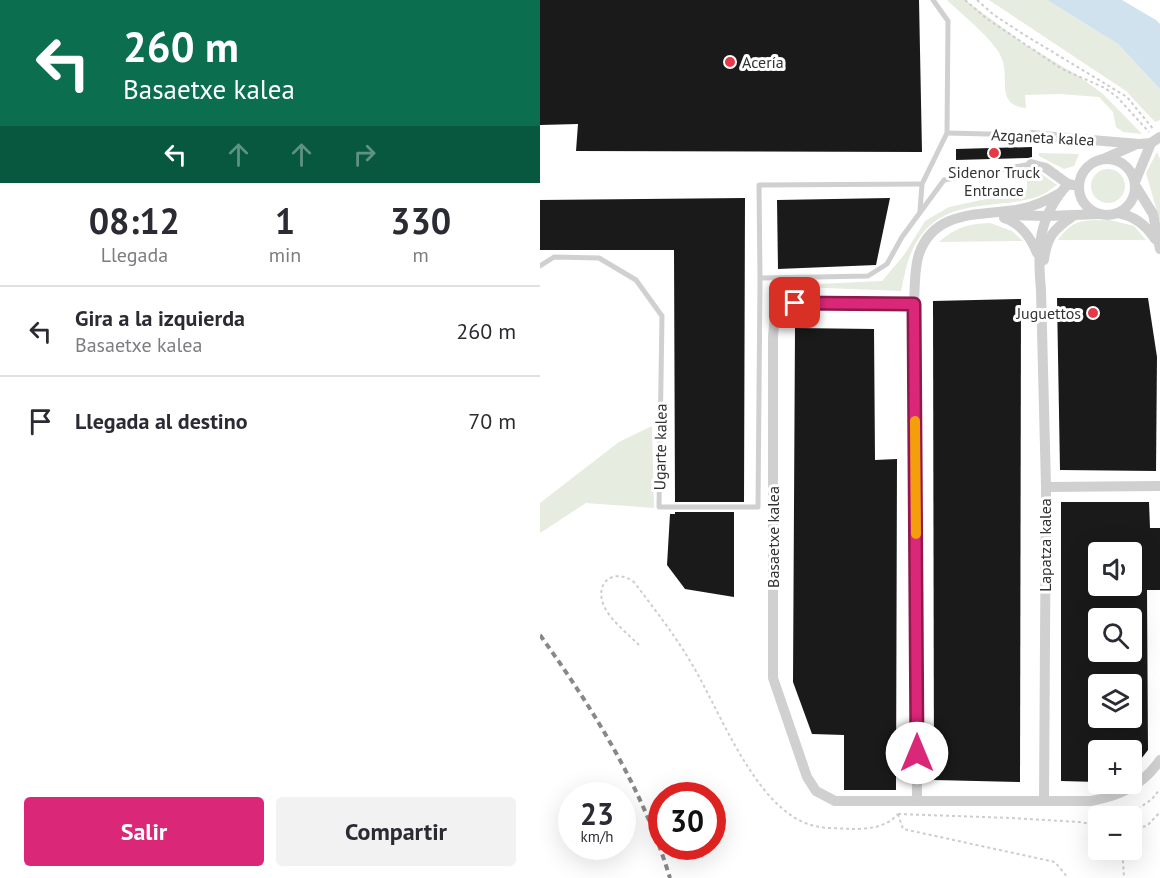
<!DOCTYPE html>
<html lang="es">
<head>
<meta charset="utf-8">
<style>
	body { margin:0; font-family:"PT Sans",sans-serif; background:#f2f2f3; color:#2b2b33; height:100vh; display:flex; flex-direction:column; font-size:22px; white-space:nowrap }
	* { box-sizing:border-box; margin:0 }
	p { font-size:20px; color:#7c7c81 }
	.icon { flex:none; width:33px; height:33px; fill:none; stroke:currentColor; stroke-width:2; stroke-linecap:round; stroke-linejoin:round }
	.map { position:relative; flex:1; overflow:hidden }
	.details { display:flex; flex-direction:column; background:#fff; width:540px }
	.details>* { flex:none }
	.guide { background:#0b6e4f; color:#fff; overflow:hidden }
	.buttons { position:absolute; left:548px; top:542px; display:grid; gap:12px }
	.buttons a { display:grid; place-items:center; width:54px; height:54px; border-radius:6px; background:#fff; box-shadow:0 6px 24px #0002; font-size:30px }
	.speed { position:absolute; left:18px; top:782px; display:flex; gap:12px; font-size:30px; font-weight:700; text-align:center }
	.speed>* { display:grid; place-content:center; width:78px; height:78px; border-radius:50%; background:#fff; box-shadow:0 6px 24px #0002; line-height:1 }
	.speed small { font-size:15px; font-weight:400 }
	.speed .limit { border:9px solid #d22; background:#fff; color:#111 }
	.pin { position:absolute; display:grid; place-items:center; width:51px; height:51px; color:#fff; margin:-26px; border-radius:12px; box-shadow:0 3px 9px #0006 }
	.me { position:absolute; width:66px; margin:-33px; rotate:0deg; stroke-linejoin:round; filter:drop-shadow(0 0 4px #0008) }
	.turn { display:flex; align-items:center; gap:21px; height:126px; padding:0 24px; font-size:27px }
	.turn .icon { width:78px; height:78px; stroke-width:2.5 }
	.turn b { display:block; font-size:42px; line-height:51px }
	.lanes { display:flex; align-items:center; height:57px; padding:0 24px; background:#0003; justify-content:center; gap:30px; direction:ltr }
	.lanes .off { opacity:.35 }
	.eta { display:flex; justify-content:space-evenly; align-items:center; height:102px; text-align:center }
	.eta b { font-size:36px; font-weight:700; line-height:42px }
	.primary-button { display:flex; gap:12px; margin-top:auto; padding:12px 24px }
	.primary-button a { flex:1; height:69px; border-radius:6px; background:#db2777; color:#fff; font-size:24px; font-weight:700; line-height:69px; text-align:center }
	.primary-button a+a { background:#f2f2f3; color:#2b2b33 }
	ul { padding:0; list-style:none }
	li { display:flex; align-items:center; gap:18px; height:90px; padding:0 24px; border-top:2px solid #e1e1e2 }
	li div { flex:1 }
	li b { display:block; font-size:22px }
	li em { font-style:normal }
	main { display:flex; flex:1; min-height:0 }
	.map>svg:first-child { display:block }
</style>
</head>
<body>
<main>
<section class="details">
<div class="guide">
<div class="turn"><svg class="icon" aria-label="left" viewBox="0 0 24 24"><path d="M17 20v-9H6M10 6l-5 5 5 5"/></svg><div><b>260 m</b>Basaetxe kalea</div></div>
<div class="lanes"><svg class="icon" aria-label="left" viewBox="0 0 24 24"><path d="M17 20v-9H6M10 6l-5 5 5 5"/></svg><svg class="icon off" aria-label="ahead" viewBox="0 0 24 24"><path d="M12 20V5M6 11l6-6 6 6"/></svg><svg class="icon off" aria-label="ahead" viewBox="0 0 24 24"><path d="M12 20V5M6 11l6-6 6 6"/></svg><svg class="icon off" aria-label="right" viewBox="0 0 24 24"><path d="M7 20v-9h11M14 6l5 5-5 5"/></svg></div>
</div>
<div class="eta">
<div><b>08:12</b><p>Llegada</p></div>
<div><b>1</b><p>min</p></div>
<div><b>330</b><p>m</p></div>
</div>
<ul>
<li><svg class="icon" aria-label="left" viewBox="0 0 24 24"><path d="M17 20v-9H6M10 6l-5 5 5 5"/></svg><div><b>Gira a la izquierda</b><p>Basaetxe kalea</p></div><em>260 m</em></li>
<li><svg class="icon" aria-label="arrive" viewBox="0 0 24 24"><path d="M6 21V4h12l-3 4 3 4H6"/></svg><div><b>Llegada al destino</b></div><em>70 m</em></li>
</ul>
<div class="primary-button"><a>Salir</a><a>Compartir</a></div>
</section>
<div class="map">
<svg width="620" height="878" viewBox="0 0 620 878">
	<rect width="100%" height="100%" fill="#fff"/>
	<g fill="#e6ecdf">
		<path d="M407,0H425L483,43L540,77L563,94L602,134L583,132L576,127L573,112L559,97L520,94L485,95L486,108C455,105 470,79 462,59C456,41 421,14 407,0Z"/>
		<path d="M449,0H507L578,44L620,89V120L615,122L586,91Z"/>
		<path d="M617,152L620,159V222L606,173Z"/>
		<path d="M499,153L539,154L534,166L524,169L499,156Z"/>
		<circle cx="568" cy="186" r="17"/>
		<path d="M487,169L500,173L517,185C511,189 504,195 497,197C449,211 398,195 372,251C366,263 364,279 361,291L235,286L342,281L364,255L385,221L409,207L487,190Z"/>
		<path d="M570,220L594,226L606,240H518C535,217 543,221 570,220Z"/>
		<path d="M450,223L472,231L483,241L399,242C416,227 428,224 450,223Z"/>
		<path d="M112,426L114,508L46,503L0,533V503L79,442Z"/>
	</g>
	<path fill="#cfe2ee" d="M507,0H582L616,20L620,24V89L578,44Z"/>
	<g fill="#1a1a1a" fill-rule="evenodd">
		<path d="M0,0H379L382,152L36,151L38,124L0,125Z"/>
		<path d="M492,147V157L488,158L416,160V149Z"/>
		<path d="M205,198L204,502H135L134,250H0V200Z"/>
		<path d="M350,198L336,265L238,269L237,200Z"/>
		<path d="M517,298H608L617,357L616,471L520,470Z"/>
		<path d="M481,299L480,782L394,780L393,301Z"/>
		<path d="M255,328L334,329L335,460L357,459L356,790H304V735L272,734L253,682Z"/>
		<path d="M521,502H609L610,528H620V590H607L608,750L591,772V750H558V782L521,781ZM558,552H591V585H558ZM558,618H591V651H558ZM558,684H591V717H558Z"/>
		<path d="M135,512H194V597L145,589L127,565L130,514H135Z"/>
	</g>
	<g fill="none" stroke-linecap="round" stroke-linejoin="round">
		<g stroke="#cdcdcd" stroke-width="2" stroke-dasharray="3 3" stroke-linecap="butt">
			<path d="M425,0L446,18L522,69L565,88L577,97L609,132"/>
			<path d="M437,0L454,15L483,34L587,97L614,130"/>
			<path d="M99,645C87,633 71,621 64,606C54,583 73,567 94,582C112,606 131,630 147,656C178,704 213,808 271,825C284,829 299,828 312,829C329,829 347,827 358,814"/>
			<path d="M358,814L471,818L539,822L558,825"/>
			<path d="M358,814L363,829L515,862L528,878"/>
			<path d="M588,816L612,799L620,789"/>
			<path d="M591,829L607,826L620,812"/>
			<path d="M579,849L583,861L584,878"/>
		</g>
		<g stroke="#d0d0d0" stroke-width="5">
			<path d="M407,133L492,135"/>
			<path d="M380,211L382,184L407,133L408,21L393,0"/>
			<path d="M0,266L14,257L59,258L96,280L122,316L119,507H218L220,278L328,276L347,264L362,237L404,180L491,164"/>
			<path d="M220,278L219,185L382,184"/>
		</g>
		<g stroke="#d0d0d0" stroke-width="10">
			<path d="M492,135L599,144L611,143L620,137"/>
			<path d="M563,159L595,145"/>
			<circle cx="567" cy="187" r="28"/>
			<path d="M491,164L506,168L528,184L533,185"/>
			<path d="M595,182L611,143"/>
			<path d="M595,185L613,214L620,249"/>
			<path d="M578,213C595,216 606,225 615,239"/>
			<path d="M470,215L507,216L560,214"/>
			<path d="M464,218C480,223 491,238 497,253"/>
			<path d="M504,260C507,236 514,229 533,216"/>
			<path d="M374,304L255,303L246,305L235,313L233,337V678L267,777L276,791L295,801H551C580,796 603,785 620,760"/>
			<path d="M506,487L620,486"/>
			<path d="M377,801L374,304C375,287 374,269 379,254C395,208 444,216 481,209C495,206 508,200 520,193"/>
			<path d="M504,801L506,487L501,290C497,248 498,217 528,184"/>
		</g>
		<path stroke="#888" stroke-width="4" stroke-dasharray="6 4.5" stroke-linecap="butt" d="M0,635C54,710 103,789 130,878"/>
	</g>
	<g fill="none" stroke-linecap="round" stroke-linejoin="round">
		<g stroke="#8e194d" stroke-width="15">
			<path id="route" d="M255,303L374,304L377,753"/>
		</g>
		<use href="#route" stroke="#db2777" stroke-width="10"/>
		<path stroke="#f59e0b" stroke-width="10" d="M375,421L376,534"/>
	</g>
	<g fill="#e63946" stroke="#fff" stroke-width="2">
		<circle cx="190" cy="62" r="6"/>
		<circle cx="454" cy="153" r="6"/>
		<circle cx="553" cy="313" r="6"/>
	</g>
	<g text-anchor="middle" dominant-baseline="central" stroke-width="6" stroke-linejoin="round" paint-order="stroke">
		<g font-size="16" fill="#333" stroke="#fff" text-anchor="start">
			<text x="202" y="62">Acería</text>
			<text x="454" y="172" text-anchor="middle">Sidenor Truck<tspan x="454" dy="18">Entrance</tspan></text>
			<text x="541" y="313" text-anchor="end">Juguettos</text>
		</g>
		<g font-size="16" fill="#333" stroke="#fff">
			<text transform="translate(503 137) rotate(3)">Azganeta kalea</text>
			<text transform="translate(120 447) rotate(-89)">Ugarte kalea</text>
			<text transform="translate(233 537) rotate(-90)">Basaetxe kalea</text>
			<text transform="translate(505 545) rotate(-90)">Lapatza kalea</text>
		</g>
	</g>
</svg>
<div class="buttons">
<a><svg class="icon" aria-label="sound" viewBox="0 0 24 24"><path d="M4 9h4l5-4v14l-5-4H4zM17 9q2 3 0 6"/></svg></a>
<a><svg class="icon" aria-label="search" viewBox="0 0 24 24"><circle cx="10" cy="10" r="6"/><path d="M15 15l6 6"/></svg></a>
<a><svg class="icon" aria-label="layers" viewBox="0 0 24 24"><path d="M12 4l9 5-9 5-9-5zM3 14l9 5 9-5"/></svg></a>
<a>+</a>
<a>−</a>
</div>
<div class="speed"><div>23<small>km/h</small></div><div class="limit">30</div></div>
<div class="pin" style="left:255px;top:303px;background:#d93025"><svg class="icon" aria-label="arrive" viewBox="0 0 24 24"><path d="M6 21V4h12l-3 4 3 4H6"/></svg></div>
<svg class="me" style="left:377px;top:753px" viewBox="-20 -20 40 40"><circle r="19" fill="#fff"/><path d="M0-13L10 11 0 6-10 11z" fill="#db2777"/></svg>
</div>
</main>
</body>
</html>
